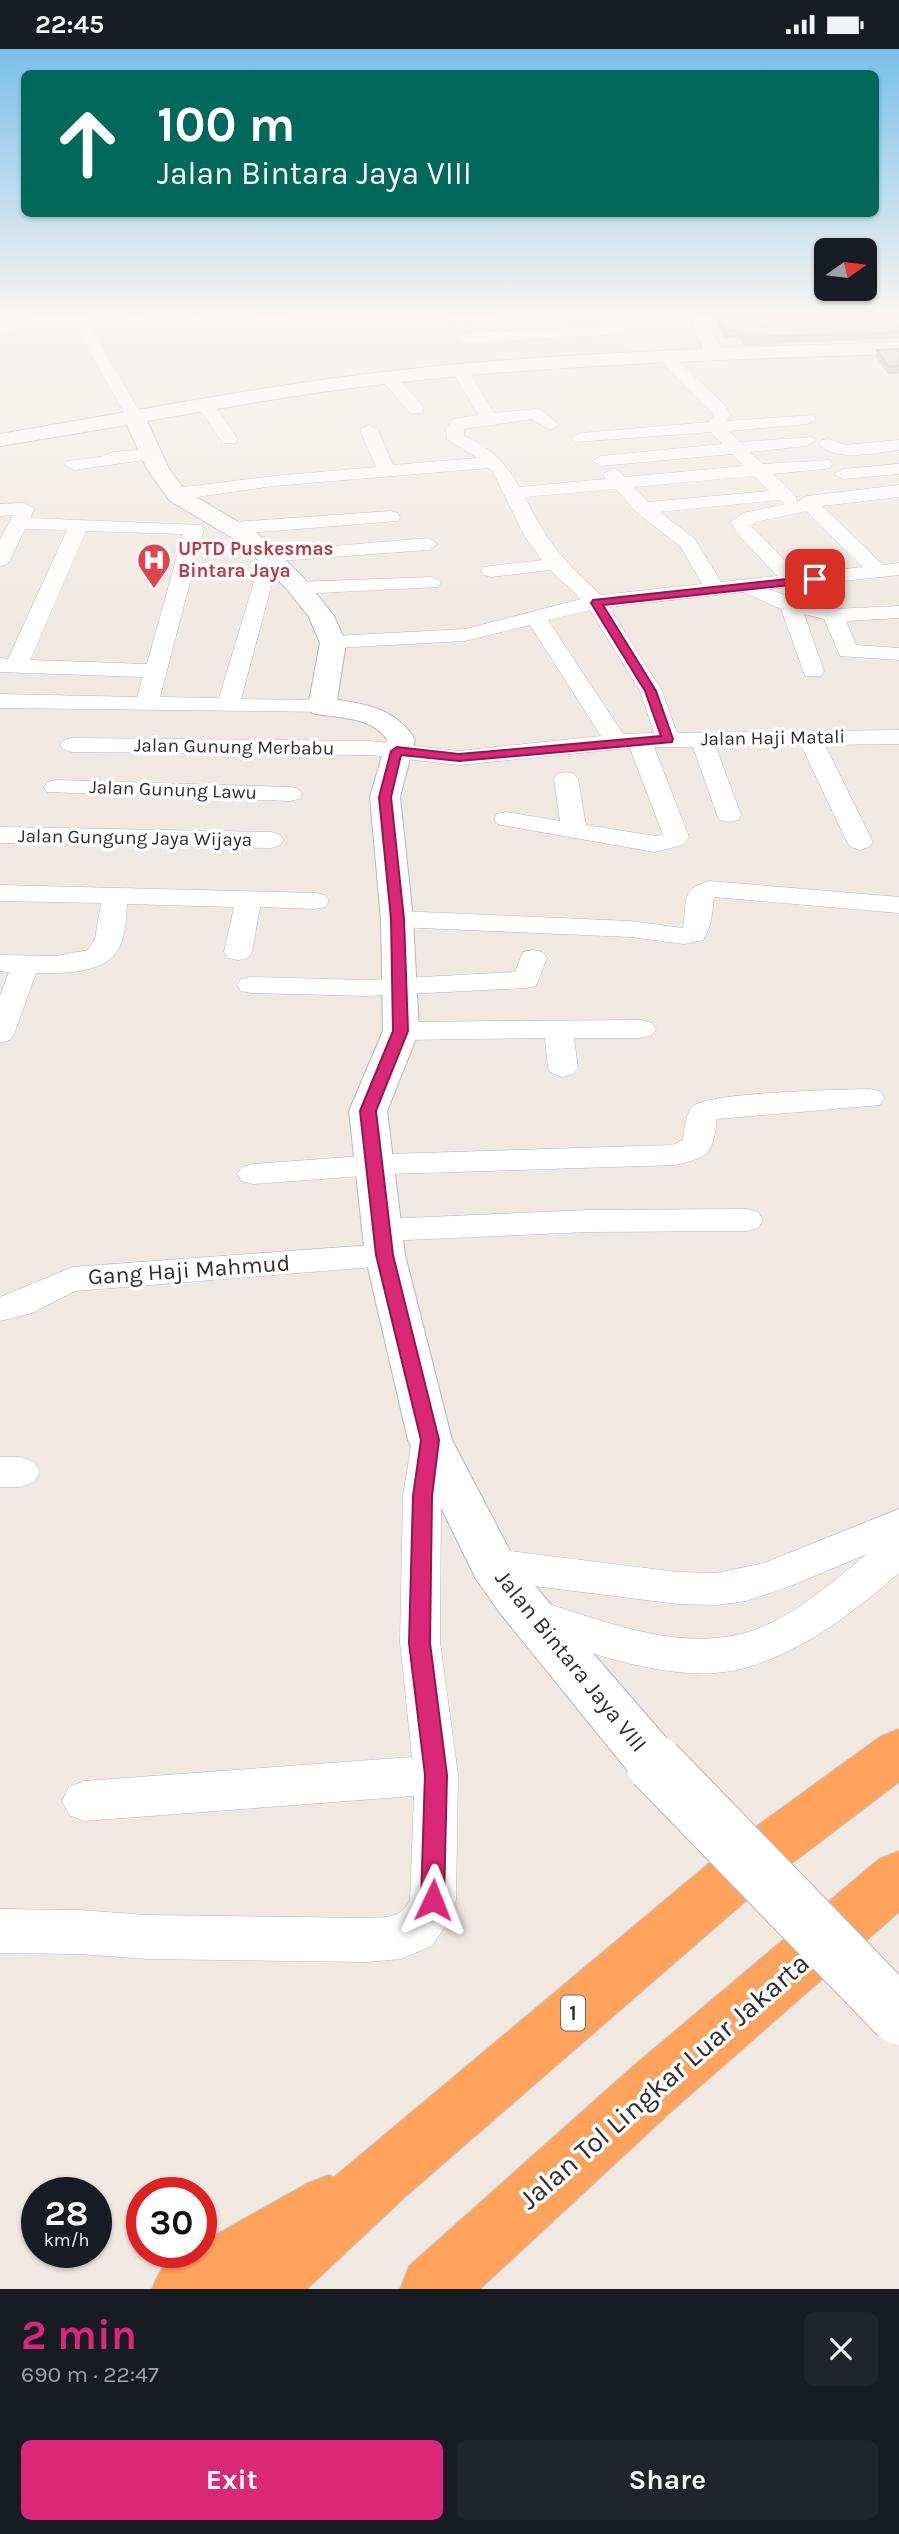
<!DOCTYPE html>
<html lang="en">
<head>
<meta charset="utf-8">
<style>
	body { margin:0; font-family:Karla,sans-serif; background:#20242c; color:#f1f3f6; height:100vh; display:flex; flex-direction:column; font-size:26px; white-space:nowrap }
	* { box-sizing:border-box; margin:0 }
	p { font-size:23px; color:#9ea1a6 }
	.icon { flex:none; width:38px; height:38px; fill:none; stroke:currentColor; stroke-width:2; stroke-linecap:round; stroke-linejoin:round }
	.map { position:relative; height:2240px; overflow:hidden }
	.details { display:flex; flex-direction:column; background:#171b24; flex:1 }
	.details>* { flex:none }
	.guide { position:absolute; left:21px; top:21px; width:858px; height:147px; border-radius:10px; box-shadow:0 2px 5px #0004; background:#00695c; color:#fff; overflow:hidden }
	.needle { width:46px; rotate:76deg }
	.fabs { position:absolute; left:814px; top:189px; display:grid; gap:14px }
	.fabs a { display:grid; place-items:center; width:63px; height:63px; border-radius:10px; background:#171b24; box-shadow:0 2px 5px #0004; font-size:35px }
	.speed { position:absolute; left:21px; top:2128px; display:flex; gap:14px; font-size:35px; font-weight:700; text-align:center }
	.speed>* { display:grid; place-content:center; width:91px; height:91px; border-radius:50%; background:#171b24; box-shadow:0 2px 5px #0004; line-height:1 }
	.speed small { font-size:18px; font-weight:400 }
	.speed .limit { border:10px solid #d22; background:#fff; color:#111 }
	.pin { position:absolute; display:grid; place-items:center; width:60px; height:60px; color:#fff; margin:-30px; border-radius:14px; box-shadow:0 4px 10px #0006 }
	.me { position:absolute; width:77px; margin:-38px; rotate:2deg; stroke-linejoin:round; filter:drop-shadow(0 0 5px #0008) }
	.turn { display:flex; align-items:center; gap:24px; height:147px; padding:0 21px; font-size:32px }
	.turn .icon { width:91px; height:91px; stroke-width:2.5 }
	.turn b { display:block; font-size:49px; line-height:60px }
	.round { display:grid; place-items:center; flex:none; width:74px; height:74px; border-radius:10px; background:#20242c }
	.head { display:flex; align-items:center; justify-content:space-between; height:119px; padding:0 21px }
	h1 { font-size:42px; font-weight:700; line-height:52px; color:#db2777 }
	.primary-button { display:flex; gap:14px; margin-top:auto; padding:14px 21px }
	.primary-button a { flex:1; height:80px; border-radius:10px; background:#db2777; color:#fff; font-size:28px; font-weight:700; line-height:80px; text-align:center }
	.primary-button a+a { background:#20242c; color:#f1f3f6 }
	.status { display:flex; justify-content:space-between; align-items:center; height:49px; padding:0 35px; background:#171b24; direction:ltr }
	.status svg { height:19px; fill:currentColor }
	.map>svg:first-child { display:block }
</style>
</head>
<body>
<div class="status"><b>22:45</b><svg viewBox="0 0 49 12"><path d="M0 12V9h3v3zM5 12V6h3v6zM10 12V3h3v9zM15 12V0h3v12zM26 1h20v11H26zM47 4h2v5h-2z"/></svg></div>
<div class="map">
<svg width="899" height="2240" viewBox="0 0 899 2240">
	<rect width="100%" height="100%" fill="#efe9e1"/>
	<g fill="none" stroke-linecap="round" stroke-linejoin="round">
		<g stroke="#b4b7c1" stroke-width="1">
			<g id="street">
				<path d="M69,264H109L107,267L87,271L142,367L140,371L134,372L126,367L73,273L0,284V274Z"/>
				<path d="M122,264H138L149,277L146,280H136Z"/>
				<path d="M181,264H197L205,273L197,278L192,276Z"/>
				<path d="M246,264H304C291,275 258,277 246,264Z"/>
				<path d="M452,264H506L508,266L500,271L447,272L444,269Z"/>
				<path d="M617,277L622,279L625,282L622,285L466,294L458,289L466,284Z"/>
				<path d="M663,302L669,304L724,355L730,366L727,372L813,366L816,370L807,375L729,382L740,393L812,388L815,392L806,397L750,403L763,415L830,411L833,415L830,419L824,420L773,425L796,447L797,453L807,447L899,436V448L822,457L883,516L899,514V526L769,540L797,551L833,560L899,557V569L846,572L856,596L899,599V611L840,607L824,570L804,565L824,622L821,627H805L781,560L743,543L609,558L662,642L677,684L899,681V695L825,696L873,793L869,798L860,801L851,798L847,793L801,696L716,698L741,766L738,771L729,773L720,771L717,766L693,698H654L689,788L683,796L655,803L506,777L497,775L494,770L497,765L506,763L560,772L554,730L558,725L566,723L574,725L578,730L586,776L655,787L663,786L630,699L459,716L370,706L72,703L64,701L60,696L64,691L72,689L370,692L459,702L601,687L530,576L465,592L334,599L326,598L323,593L326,588L334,587L465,580L581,550L550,521L491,528L484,526L481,522L484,518L542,511L525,488L493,423L489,419L274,437L176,451L167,445L176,439L274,427L376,418L360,381L369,376L378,381L393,416L477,409L447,390L446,380L453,370L478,366L452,321L460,316L466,318L494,364L535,360L541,361L559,376L550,381L532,370L464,380V387C490,399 506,413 519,438L606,430L603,425L612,420L618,421L625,428L744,417L732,405L601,417L592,412L601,407L722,395L711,383L575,393L572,389L581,384L709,373L714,366L711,362L655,307ZM754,427L769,442L648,453L634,438ZM616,440L636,463L681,498L702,535L601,546C563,511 548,495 525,448ZM779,451L785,455L743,464L731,473L735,482L777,527L721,533L695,490L660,463ZM806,462L863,518L798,525L751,477L756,473ZM590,561L640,642L654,684L623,685L548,571Z"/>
				<path d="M388,323L394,325L422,356L424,360L422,364H410L382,331L380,328Z"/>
				<path d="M205,351L211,352L235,386L238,390L235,394H223L197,356Z"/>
				<path d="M828,390L845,396L899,391V401C876,403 837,414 819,395L822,391Z"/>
				<path d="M152,400L158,401L161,405L158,409L74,421L65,416L68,412L101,408L113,403Z"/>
				<path d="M899,415V425L843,430L834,425L843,420Z"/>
				<path d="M25,454L34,460L30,469L201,476L204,480L160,648L219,649L263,503L428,489L438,495L428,501L278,512L241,650L322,651L330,653L333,658L330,663L0,659V645L137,648L143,628L0,623V609L8,610L67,481L25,480L10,511L7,515L0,517V491L13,466L0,467V455ZM86,482L183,485L147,615L30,611Z"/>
				<path d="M391,462L398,464L400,468L398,472L235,485L225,479L235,473Z"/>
				<path d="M431,528L438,530L441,534L438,538L298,545L291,543L288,539L291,535L298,533Z"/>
				<path d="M56,731L290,738L299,740L302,745L299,750L290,752L47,743L44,738L47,733Z"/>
				<path d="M0,778L271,783L280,786L284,791L280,796L271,799L0,794Z"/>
				<path d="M710,832L899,848V864L714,848C712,864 712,877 703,891L684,895L630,888L397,878L388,876L384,870L388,864L397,862L630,872L683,879C688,852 679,840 710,832Z"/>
				<path d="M0,836L316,844L325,846L329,852L325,858L316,860L260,858L252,903L248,909L238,911L228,909L224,903L234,858L127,855C126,869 126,886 119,899C105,926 62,924 36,924L14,985L10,991L0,994V947L9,923L0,922V906L56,907L88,901L95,890L101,854L0,852Z"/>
				<path d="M533,901L543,903L547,909L536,937L526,939L367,947L251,944L241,942L237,936L241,930L251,928L367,931L515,923L523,903Z"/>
				<path d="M642,971L652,974L656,980L652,986L642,989H574L578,1019L573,1025L563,1028L553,1025L548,1019L545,989L401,991L391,988L387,982L391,976L401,973Z"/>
				<path d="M869,1040L880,1042L884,1049L880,1056L717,1070C712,1105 711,1107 676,1116L389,1125L253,1135L242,1132L237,1125L242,1118L253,1115L389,1105L672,1096L683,1091C685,1080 685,1063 695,1056C716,1043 837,1041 869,1040Z"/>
				<path d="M747,1160L758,1163L763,1171L758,1179L747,1182L587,1183L383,1192L371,1189L367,1181L371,1173L383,1170L587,1161Z"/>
				<path d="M385,1195L397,1198L402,1206L397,1214L385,1217L75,1242L32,1264L0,1272V1248L73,1218Z"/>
				<path d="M430,1377L443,1381L448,1391L441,1447L440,1593L458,1726L456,1851L444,1879L433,1896L401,1910L367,1913L147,1910L80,1905L0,1904V1860L80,1861L147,1866L367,1869C386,1868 401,1870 410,1851L414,1747L84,1772L69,1766L62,1752L69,1738L84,1732L412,1708L400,1593L403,1447L412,1391L417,1381Z"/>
				<path d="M0,1408H21L34,1413L40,1423L34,1433L21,1438H0Z"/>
				<path d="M899,1460V1524C852,1564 802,1604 741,1620C673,1637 582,1601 518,1579L512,1567L518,1555L532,1550C597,1569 672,1602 741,1585C788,1573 830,1535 867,1505L788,1538L746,1552L716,1556L678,1555L493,1532L479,1527L473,1516L479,1505L493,1500L678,1523L716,1524L764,1514Z"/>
			</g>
		</g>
		<g stroke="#b4b7c1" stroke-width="2">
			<path id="secondary" d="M694,264H712L711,281L722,299L899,293V305C730,310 561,315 392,334C310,343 228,358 147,372L169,420L186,442L257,484L303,528L334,567L346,594L337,651C370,655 397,662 415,690L400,748L413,870L419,982L387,1062L405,1206L452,1391L510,1502L534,1536L674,1698L681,1715L674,1732L655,1739L636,1732L500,1564L476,1530L408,1391L365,1206L349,1062L383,982L381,870L370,748L387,690C369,666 338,670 312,664L308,658L320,594L309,568L286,539L241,494L170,452L147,420L127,376L0,397V385C115,366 228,343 344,328C463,312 583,305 703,300L693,281Z"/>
		</g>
		<g stroke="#c9c9c9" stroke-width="2">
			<g id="highway">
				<path d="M899,1680V1733L770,1831L405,2148L307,2240H152C162,2214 172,2203 201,2203V2194L306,2135L328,2126L334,2128L732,1795L881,1687Z"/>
				<path d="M899,1802V1863L673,2061L480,2240H400L409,2217L631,2019L879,1810Z"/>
			</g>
		</g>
		<use href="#street" fill="#fff" fill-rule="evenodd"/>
		<use href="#secondary" fill="#fff" fill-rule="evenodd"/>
		<use href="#highway" fill="#ffa35c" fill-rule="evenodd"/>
		<g stroke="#b4b7c1" stroke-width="59" stroke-linecap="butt">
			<path id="secondary-bridge" d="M655,1715L899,1967"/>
		</g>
		<use href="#secondary-bridge" stroke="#fff" stroke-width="57"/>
	</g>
	<g fill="#afaba4">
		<path d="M713,264H899V290L743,296L739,288L724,289Z"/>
		<path d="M899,300V325H888L876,308L877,301Z"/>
	</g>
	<g fill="#cbc7bf" stroke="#8e8b86" stroke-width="2">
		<path d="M717,264H899V283L744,288L739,281H724Z"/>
		<path d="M899,300V317L889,318L877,301Z"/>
	</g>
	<linearGradient id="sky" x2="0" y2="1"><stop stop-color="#7abfeb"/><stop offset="0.46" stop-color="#f8f5f2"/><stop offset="1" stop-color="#f8f5f2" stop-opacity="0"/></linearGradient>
	<rect width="899" height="578" fill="url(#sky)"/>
	<path fill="#db2777" stroke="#8e194d" stroke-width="2" d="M815,527L818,528V533L603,556L656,642L673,690L672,693L459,712L401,706L391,748L404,870L408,982L376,1062L393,1206L439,1391L432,1447L430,1594L447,1726L444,1851L441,1859L433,1862L425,1859L421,1851L425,1726L409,1594L413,1447L421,1391L376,1206L360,1062L393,982L391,870L379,748L391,702L397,698L459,705L661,687L645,642L591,554L593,551Z"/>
	<defs>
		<g id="hospital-pin" transform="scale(1.75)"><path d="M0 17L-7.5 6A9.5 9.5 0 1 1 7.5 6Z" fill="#e0444e" stroke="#fff"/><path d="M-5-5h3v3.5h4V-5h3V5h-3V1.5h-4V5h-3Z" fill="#fff"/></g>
	</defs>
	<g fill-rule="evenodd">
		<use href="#hospital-pin" x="154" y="511"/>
	</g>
	<g text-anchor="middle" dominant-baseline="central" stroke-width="7" stroke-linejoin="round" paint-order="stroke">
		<g font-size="19" font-weight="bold" fill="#be3a42" stroke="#fff" text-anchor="start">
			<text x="178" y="500">UPTD Puskesmas<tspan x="178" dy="22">Bintara Jaya</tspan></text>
		</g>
		<g font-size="19" fill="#2e2e2e" stroke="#fff">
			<text transform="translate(773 689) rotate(-1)">Jalan Haji Matali</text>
			<text transform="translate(234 698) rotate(1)">Jalan Gunung Merbabu</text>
			<text transform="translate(173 741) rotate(2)">Jalan Gunung Lawu</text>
			<text transform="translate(135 789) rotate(1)">Jalan Gungung Jaya Wijaya</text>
		</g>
		<rect fill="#fff" stroke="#6d6d6d" stroke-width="2" x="561" y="1946.5" width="24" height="35" rx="5"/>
		<g font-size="21" font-weight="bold" fill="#2e2e2e">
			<text x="573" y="1964">1</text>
		</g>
		<g font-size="23" fill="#2e2e2e" stroke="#fff">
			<text transform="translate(189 1221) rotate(-4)">Gang Haji Mahmud</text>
			<text transform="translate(571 1612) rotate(51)">Jalan Bintara Jaya VIII</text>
		</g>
		<g font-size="28" fill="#2e2e2e" stroke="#fff">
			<text transform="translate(664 2032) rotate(-41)">Jalan Tol Lingkar Luar Jakarta</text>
		</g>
	</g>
</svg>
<div class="fabs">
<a><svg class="needle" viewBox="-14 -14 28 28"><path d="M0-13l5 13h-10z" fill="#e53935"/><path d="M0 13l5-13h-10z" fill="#9ea1a6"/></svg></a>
</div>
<div class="speed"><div>28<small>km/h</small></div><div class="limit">30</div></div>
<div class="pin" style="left:815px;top:530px;background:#d93025"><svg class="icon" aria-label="arrive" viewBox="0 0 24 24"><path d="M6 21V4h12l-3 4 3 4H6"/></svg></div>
<svg class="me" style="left:433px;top:1851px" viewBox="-20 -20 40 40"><path d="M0-17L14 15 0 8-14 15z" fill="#db2777" stroke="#fff" stroke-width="4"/></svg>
<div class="guide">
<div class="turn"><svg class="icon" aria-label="ahead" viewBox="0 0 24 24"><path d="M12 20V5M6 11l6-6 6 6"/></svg><div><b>100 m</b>Jalan Bintara Jaya VIII</div></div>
</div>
</div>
<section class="details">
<div class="head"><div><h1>2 min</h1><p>690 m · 22:47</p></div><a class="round"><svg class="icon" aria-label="close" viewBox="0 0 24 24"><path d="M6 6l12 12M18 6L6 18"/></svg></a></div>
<div class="primary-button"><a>Exit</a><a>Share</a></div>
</section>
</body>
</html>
